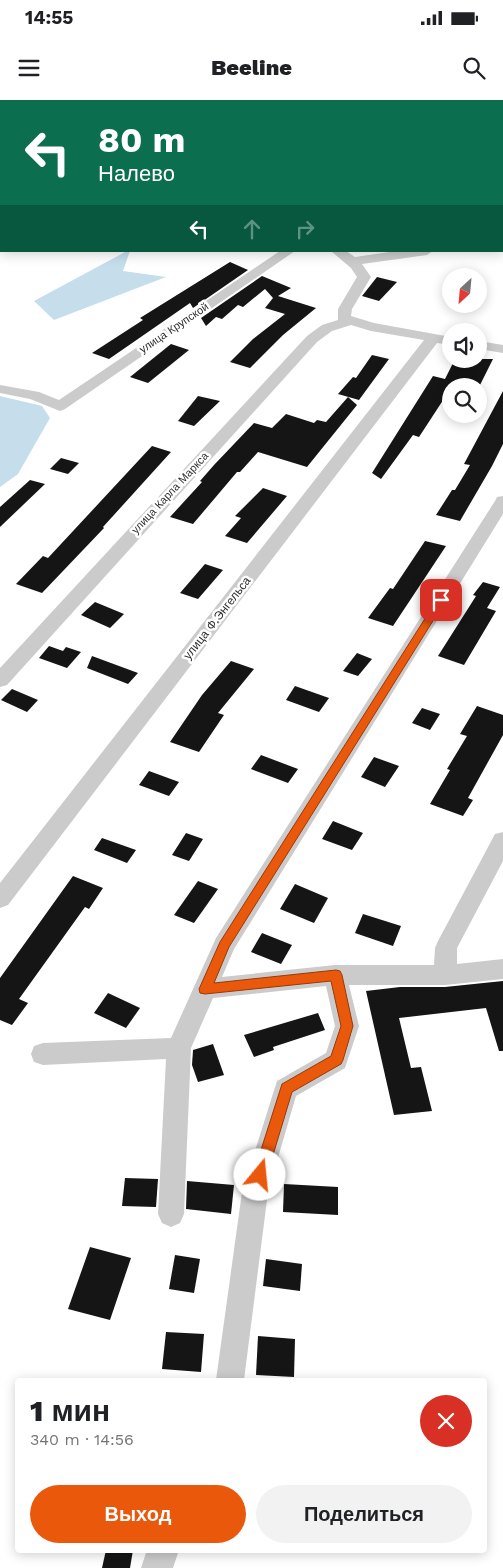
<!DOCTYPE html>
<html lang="ru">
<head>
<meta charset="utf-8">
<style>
	body { margin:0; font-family:"Work Sans",sans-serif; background:#f2f2f2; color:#202124; height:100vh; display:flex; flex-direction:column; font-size:19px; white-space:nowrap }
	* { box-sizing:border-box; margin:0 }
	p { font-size:16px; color:#757577 }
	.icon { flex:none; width:28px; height:28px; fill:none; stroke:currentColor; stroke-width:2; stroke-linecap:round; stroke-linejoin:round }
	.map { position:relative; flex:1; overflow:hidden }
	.side { position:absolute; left:15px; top:1278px; width:472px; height:175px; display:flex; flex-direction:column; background:#fff; border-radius:5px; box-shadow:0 2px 12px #0003 }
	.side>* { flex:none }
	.hud { position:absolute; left:0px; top:0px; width:504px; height:152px; box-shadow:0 2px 12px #0003; background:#0b6e4f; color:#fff; overflow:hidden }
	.needle { width:32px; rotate:206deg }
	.buttons { position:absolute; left:442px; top:168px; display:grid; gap:10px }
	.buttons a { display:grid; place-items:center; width:45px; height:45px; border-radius:50%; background:#fff; box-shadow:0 2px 12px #0003; font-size:25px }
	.pin { position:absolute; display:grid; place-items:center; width:42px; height:42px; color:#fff; margin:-21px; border-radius:10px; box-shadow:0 2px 8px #0006 }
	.me { position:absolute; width:55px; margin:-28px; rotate:17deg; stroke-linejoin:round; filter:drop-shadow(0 0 4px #0008) }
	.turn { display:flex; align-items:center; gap:18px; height:105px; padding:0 15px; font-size:22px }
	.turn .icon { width:65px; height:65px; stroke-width:2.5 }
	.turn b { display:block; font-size:35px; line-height:42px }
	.lanes { display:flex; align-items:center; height:48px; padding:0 15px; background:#0003; justify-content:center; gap:25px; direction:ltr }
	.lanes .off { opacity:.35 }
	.round { display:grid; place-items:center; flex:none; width:52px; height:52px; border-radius:26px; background:#f2f2f2 }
	.summary { display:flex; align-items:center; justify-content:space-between; height:85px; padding:0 15px }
	h1 { font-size:30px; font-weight:800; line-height:38px }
	.action { display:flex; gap:10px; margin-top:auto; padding:10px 15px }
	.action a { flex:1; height:58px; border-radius:30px; background:#ea580c; color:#fff; font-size:20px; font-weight:800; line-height:58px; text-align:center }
	.action a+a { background:#f2f2f2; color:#202124 }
	.status { display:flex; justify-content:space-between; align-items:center; height:35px; padding:0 25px; background:#fff; direction:ltr }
	.status svg { height:14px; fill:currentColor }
	header { display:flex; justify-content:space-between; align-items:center; height:65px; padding:0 15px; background:#fff; font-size:22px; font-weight:800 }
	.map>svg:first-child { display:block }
</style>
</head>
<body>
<div class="status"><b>14:55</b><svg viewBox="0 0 49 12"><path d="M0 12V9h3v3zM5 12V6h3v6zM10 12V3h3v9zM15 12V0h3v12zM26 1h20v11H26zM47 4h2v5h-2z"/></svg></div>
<header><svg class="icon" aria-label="menu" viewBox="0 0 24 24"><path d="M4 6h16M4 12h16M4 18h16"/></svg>Beeline<svg class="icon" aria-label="search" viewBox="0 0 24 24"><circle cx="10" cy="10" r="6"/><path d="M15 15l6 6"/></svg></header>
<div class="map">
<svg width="503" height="1468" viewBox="0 0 503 1468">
	<rect width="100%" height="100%" fill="#fff"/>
	<g fill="#c6ddec">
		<path d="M324,0H503V57L502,1H321Z"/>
		<path d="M127,151H130L123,171L166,177L54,220L34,201Z"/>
		<path d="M0,296L42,306L50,318L18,374L0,387Z"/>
	</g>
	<g fill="#151515">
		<path d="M230,162L248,170L193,208L190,203L109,259L92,253L143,220L140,218Z"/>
		<path d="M262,176L291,188L278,196L316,208L283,235L250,268L230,262L253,239L285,214L265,208L273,198L265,189L243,207L238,205L222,219L216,217L206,226L201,218Z"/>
		<path d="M377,177L397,182L379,201L362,196Z"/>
		<path d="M171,244L189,250L148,283L130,277Z"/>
		<path d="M372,255L389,259L359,300L338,294L353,277L356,278Z"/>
		<path d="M455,259H493L479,287L451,284V288L419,337L413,335L381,379L372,373L433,276L445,279Z"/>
		<path d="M503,291V344L492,366L460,421L436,415L452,390H455L470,365L464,364Z"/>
		<path d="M198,296L220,301L194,326L178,321Z"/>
		<path d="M348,297L357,305L307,367L258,352L240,372H237L193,424L170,417L202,382L200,381L214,365L254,323L272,328L286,314L314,323L317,320L326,322Z"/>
		<path d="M152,346L171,352L103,427L104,428L42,493L16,484L43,456L48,458Z"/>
		<path d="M61,358L79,363L68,374L50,369Z"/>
		<path d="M30,380L45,384L0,427V407Z"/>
		<path d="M263,388L287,396L247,443L225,436L241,418L235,416Z"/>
		<path d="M425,441L446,446L393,526L368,518L390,488L393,489Z"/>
		<path d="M205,464L223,470L198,499L180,493Z"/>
		<path d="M483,482L500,487L487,508L496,511L464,565L438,556L476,496L473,495Z"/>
		<path d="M95,502L124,514L110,528L81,515Z"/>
		<path d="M49,546L63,551L66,547L81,552L67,568L39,558Z"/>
		<path d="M357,553L372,559L358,576L343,571Z"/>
		<path d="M92,556L138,573L128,584L87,568Z"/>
		<path d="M231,561L254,569L218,613L224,615L199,652L170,642L202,595Z"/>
		<path d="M295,586L329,598L319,612L286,600Z"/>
		<path d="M12,589L38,600L27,612L1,600Z"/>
		<path d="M477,606L503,615V635L468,698L473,700L463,716L430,704L450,670L447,669L467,636L460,634Z"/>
		<path d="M422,608L440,614L430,630L412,623Z"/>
		<path d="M261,655L298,669L288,683L251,669Z"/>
		<path d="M374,657L399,666L385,687L361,677Z"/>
		<path d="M149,671L179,682L169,696L139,685Z"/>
		<path d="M333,721L363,733L352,750L322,739Z"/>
		<path d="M186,733L203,739L189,761L172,755Z"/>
		<path d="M102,738L136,750L127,763L94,750Z"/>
		<path d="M73,776L103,788L89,809L85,807L19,899L28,903L12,925L0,920V878Z"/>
		<path d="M198,781L218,789L194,823L174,815Z"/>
		<path d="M295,784L328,798L314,823L280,809Z"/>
		<path d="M363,814L401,826L393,846L355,833Z"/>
		<path d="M262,833L292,845L281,864L251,852Z"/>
		<path d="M503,881V951H499L486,908L399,918L411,968L421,967L432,1011L394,1015L366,891L400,887H445Z"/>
		<path d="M108,893L140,908L126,928L94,913Z"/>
		<path d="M318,913L325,930L273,947L274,950L254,957L244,935Z"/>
		<path d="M213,944L224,975L198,982L192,965L193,950Z"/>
		<path d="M125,1078L158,1079L156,1107L122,1106Z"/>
		<path d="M187,1081L234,1085L231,1114L186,1109Z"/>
		<path d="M284,1084L338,1087V1115L283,1112Z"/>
		<path d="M90,1147L131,1158L110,1220L68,1209Z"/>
		<path d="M175,1155L200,1159L194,1193L169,1189Z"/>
		<path d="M266,1159L302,1164L300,1191L263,1186Z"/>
		<path d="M166,1232L204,1234L201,1272L162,1269Z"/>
		<path d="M258,1236L295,1239L294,1277L256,1275Z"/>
		<path d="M106,1450H133L130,1468H102Z"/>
	</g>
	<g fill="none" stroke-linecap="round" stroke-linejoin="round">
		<g fill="#cbcbcb" fill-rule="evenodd">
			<rect x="0" y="43" width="1" height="6"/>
			<rect x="502" y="141" width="1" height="8"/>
			<path d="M280,151H295L65,309L60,311L30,299L0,293V285L39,292L59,300Z"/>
			<path d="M331,151H346L355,157L396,151H433L427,155L362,164L371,177L352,209L351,216L374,223L451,237V245L437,243L8,805L0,808V783L424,240L371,231L351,225L332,231L317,242L7,585L0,587V568L307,236L322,225L338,220V209L357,177L351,168Z"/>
			<path d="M479,241L503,245V253L479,249Z"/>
			<path d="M503,396V414L234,849L222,877L335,865H434L435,848L438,841L495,734L503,732V761L457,848V864L503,859V879L445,885H349L359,926L345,968L296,996L268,1092L244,1280H216L242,1092L277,981L326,953L335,926L326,886L213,898L191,948L184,1114L180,1123L171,1127L162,1123L158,1114L166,959L43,965L34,962L31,954L34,946L43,943L171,938L216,838L495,401L497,397Z"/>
			<path d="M147,1450H179L173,1468H141Z"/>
		</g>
	</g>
	<path fill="#ea580c" stroke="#983908" d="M441,497L446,500L229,847L214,883L336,870L340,871L342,875L353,926L343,960L341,964L292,992L267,1075L265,1080L260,1082L255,1080L253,1075L282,984L331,956L341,926L331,881L205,894L200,893L199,889L220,842L438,498Z"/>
	<g text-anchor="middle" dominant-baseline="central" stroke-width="5" stroke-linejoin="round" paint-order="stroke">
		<g font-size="11" fill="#2e2e2e" stroke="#fff">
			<text transform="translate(174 228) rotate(-34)">улица Крупской</text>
			<text transform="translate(170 393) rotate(-47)">улица Карла Маркса</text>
		</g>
		<g font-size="12" fill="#2e2e2e" stroke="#fff">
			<text transform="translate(217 518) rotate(-52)">улица Ф.Энгельса</text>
		</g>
	</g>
</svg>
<div class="buttons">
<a><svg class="needle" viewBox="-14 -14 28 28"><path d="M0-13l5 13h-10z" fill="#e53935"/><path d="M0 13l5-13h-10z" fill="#757577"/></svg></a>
<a><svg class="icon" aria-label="sound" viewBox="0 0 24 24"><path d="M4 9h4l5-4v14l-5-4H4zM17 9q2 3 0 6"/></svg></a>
<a><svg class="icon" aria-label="search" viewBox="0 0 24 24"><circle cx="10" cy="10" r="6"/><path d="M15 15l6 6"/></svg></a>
</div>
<div class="pin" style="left:441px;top:500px;background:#d93025"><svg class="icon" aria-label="arrive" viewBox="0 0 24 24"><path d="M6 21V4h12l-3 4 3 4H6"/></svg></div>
<svg class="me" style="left:260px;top:1075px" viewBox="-20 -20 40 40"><circle r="19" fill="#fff"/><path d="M0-13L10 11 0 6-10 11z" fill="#ea580c"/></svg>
<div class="hud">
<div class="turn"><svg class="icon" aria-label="left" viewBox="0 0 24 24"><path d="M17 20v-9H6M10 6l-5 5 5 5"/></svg><div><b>80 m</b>Налево</div></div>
<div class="lanes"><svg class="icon" aria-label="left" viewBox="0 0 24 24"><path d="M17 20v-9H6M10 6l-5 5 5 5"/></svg><svg class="icon off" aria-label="ahead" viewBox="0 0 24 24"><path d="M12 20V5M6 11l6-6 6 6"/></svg><svg class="icon off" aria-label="right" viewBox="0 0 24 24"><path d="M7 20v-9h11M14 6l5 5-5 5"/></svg></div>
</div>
<section class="side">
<div class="summary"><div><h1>1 мин</h1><p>340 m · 14:56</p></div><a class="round" style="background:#d93025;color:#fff"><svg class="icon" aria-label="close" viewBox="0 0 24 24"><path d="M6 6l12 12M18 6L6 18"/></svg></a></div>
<div class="action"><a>Выход</a><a>Поделиться</a></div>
</section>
</div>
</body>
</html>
